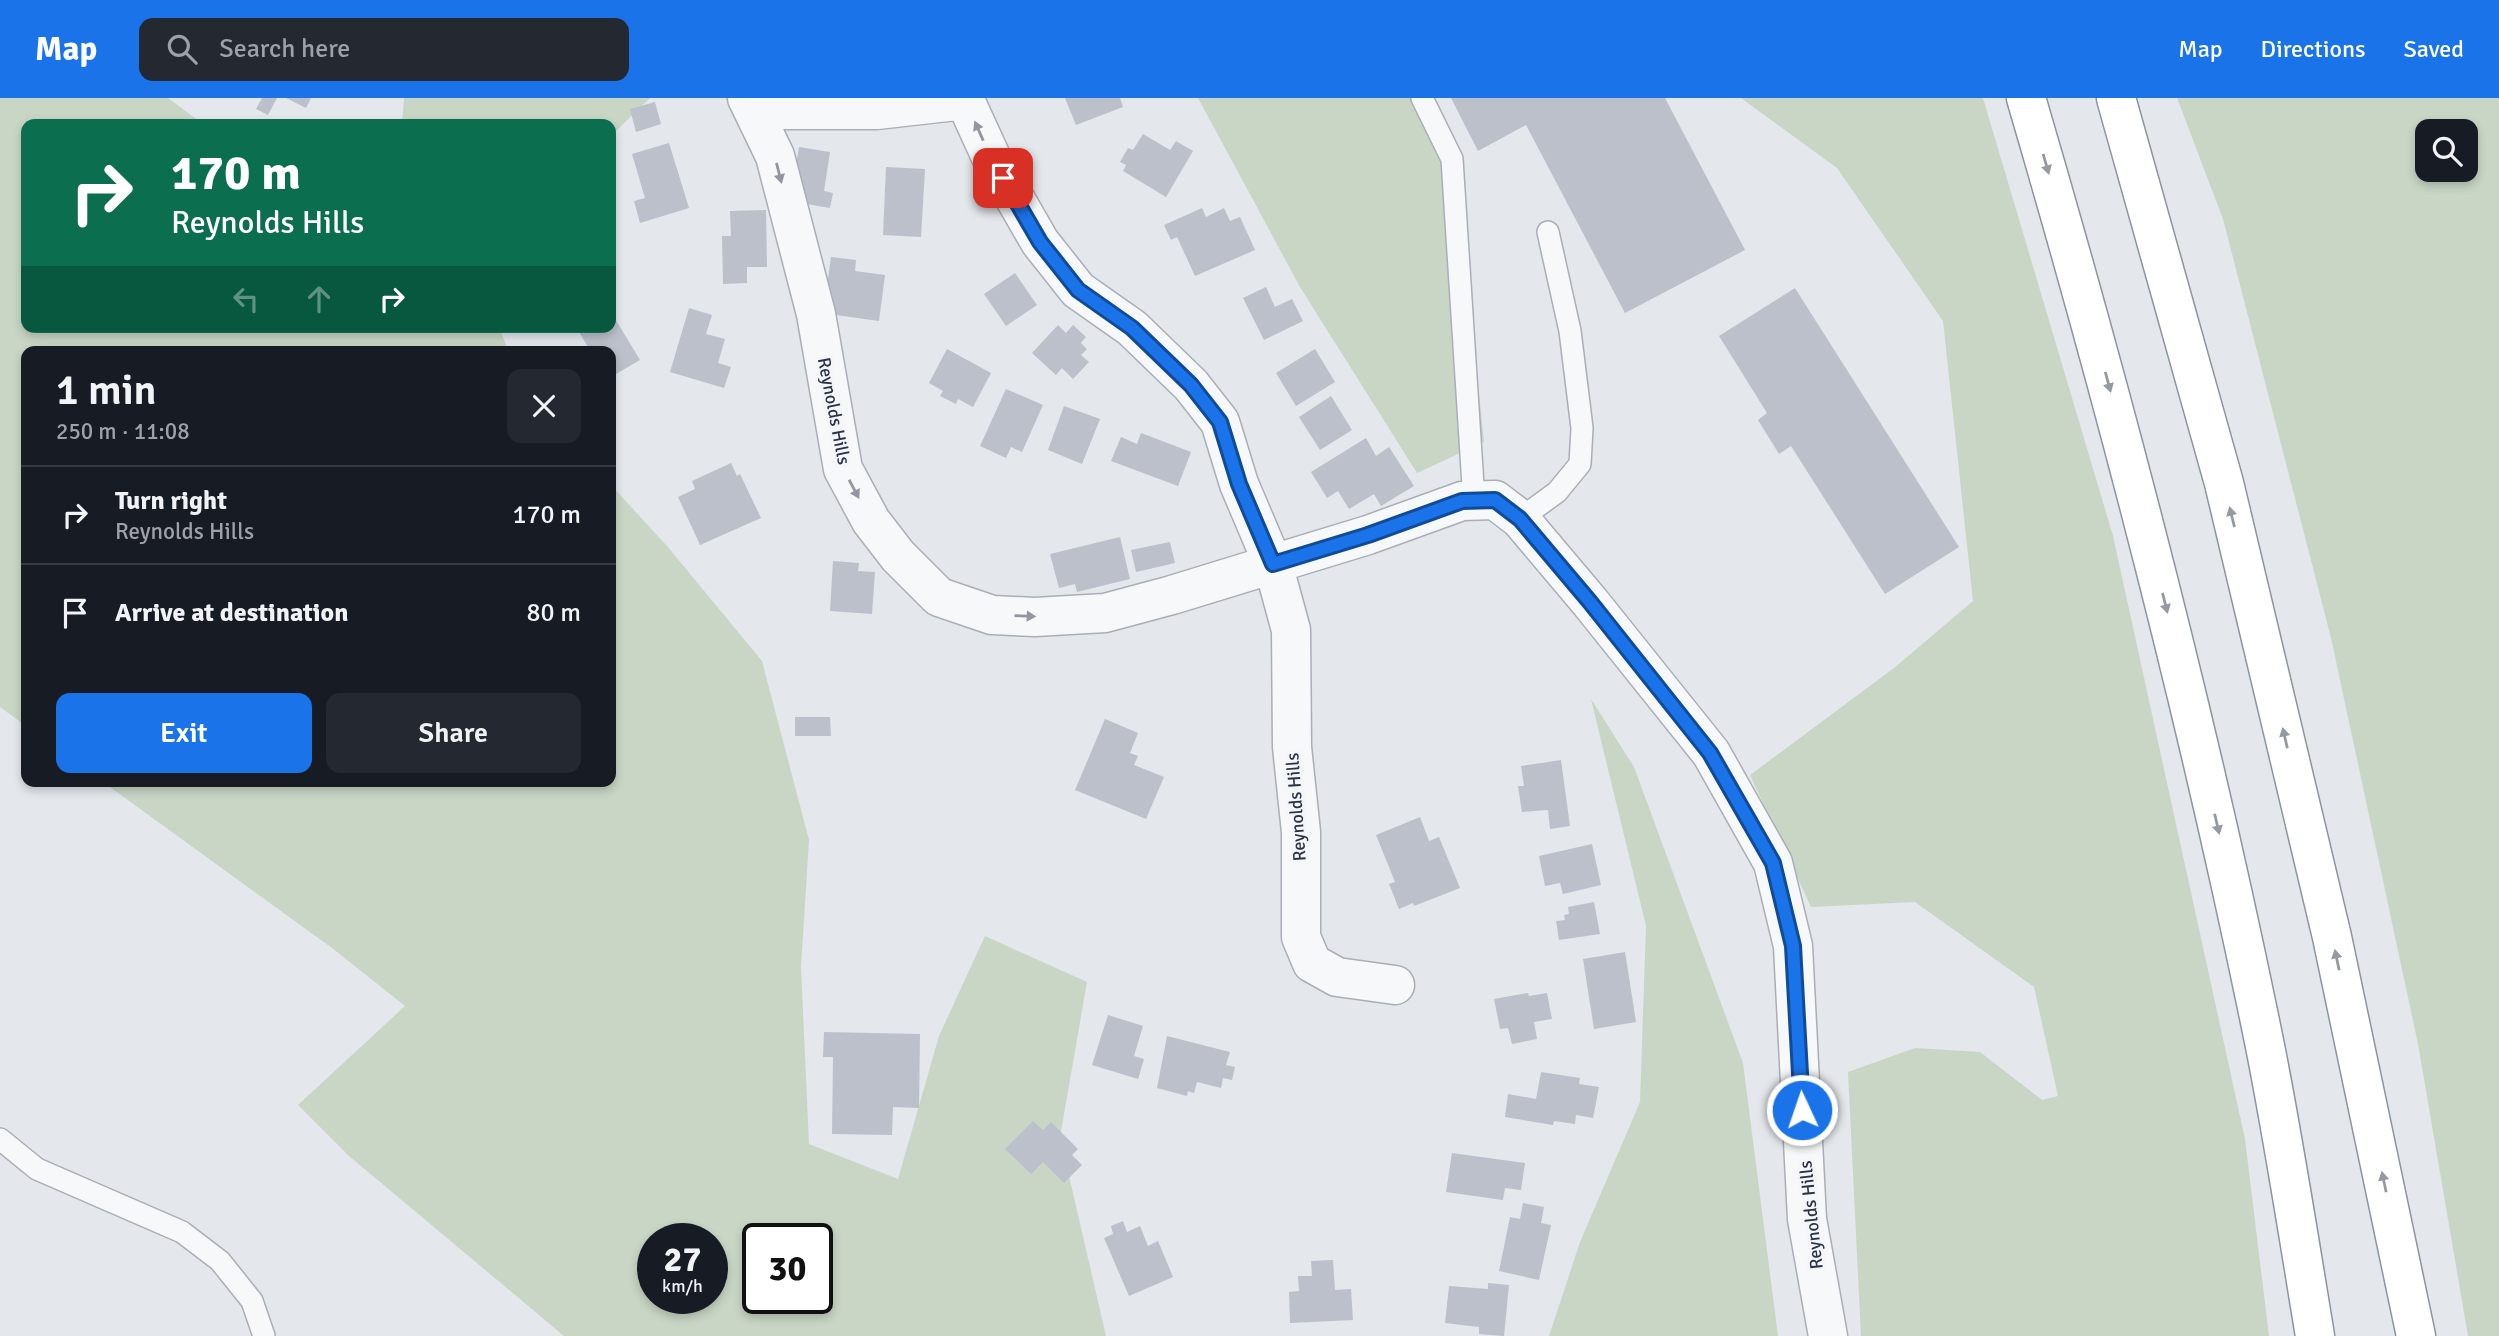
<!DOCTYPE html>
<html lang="en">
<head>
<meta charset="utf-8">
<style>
	body { margin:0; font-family:Signika,sans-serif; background:#242831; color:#f1f3f6; height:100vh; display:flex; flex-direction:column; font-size:26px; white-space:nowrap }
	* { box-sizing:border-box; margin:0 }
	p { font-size:23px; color:#9ea1a6 }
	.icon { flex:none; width:38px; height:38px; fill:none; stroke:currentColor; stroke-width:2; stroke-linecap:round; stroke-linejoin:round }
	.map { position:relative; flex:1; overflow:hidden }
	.panel { position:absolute; left:21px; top:248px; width:595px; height:441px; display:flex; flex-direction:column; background:#171b24; border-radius:14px; box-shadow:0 4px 10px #0003 }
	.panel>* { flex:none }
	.guide { position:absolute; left:21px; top:21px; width:595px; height:214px; border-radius:14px; box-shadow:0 4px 10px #0003; background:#0b6e4f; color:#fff; overflow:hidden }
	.tools { position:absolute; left:2415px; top:21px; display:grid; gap:14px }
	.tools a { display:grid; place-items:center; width:63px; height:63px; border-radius:14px; background:#171b24; box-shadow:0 4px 10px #0003; font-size:35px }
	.speed { position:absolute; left:637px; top:1125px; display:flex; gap:14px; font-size:35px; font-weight:700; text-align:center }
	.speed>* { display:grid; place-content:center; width:91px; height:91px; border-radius:50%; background:#171b24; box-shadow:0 4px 10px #0003; line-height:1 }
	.speed small { font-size:18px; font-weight:400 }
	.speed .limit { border:4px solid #111; border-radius:10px; background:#fff; color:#111 }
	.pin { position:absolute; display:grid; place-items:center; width:60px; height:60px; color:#fff; margin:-30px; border-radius:14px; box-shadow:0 4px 10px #0006 }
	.me { position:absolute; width:77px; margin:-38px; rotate:357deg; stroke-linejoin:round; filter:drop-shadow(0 0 5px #0008) }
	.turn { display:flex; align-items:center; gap:24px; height:147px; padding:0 35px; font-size:32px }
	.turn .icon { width:91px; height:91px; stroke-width:2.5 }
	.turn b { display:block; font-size:49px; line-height:60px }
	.lanes { display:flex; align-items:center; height:66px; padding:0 35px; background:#0003; justify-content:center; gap:35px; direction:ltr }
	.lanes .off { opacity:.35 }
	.round { display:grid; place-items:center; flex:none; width:74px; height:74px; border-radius:14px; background:#242831 }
	.overview { display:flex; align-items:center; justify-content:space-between; height:119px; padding:0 35px }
	h1 { font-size:42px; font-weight:600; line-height:52px }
	.cta { display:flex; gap:14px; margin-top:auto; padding:14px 35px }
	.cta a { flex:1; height:80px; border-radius:14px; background:#1a73e8; color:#fff; font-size:28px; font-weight:600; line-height:80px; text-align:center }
	.cta a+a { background:#242831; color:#f1f3f6 }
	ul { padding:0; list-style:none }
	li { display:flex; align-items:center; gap:21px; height:98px; padding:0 35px; border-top:2px solid #363941 }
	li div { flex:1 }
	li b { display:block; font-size:26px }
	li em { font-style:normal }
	header { display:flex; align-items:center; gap:42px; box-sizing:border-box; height:98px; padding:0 35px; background:#1a73e8; color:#fff }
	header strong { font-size:33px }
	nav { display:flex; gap:38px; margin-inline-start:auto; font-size:24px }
	.search { width:490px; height:63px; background:#242831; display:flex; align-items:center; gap:18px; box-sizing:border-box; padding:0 24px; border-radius:14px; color:#9ea1a6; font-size:26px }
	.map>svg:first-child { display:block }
</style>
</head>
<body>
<header>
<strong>Map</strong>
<div class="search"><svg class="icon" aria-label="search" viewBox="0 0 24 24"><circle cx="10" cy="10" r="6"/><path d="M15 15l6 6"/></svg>Search here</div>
<nav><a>Map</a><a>Directions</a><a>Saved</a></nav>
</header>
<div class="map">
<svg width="2499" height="1238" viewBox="0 0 2499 1238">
	<rect width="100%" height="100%" fill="#e4e7ec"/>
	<g fill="#c9d6c5" fill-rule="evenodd">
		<path d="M0,0H168L203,26H26V229H499L509,254H26V628L0,609Z"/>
		<path d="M404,0H650L611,38V26H402Z"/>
		<path d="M1198,0H1420L1461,122L1484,344L1417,375L1300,189Z"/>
		<path d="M1741,0H1983L2113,438L2245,1041L2269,1238H1861L1848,974L1915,950L1980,954L2042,1002L2058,998L2034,889L1915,804L1811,809L1750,677L1894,570L1973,503L1943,223L1837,70Z"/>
		<path d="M2177,0H2499V1238H2468L2418,946L2331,540L2223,121ZM2466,33V72H2427V33Z"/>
		<path d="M611,387L667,448L762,563L809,742L801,869L809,1046L898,1081L939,938L985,838L1087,884L1060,1039L1106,1238H564L349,1058L298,1007L405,908L332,850L103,684H611ZM653,1141H712V1200H653ZM758,1141H817V1200H758Z"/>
		<path d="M1591,601L1634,669L1743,965L1778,1238H1549L1580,1144L1640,1004L1646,828Z"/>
	</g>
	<g fill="#bbc0ca">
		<path d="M262,0H277L268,17L256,11Z"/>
		<path d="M286,0H311L306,10Z"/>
		<path d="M1065,0H1120L1123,9L1076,27Z"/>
		<path d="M1451,0H1665L1745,152L1625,215L1526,27L1478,53Z"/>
		<path d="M655,4L661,26L636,34L630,11Z"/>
		<path d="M1143,36L1170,52L1176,43L1193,53L1166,99L1123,73L1126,67L1120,64L1128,50L1133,52Z"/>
		<path d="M669,45L689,110L640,125L634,103L645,100L632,56Z"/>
		<path d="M799,49L830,54L824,93L833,95L830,110L801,105L792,90Z"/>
		<path d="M886,69L925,71L921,139L883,137Z"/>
		<path d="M1202,110L1206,119L1224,110L1230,123L1240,119L1255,152L1195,178L1177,139L1171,142L1164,127Z"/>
		<path d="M766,112L767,169H747V185L723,186L722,138H731L730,113Z"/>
		<path d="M831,159L856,162L855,173L885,177L879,223L829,216L832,196L826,195Z"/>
		<path d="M1015,175L1037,207L1006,228L984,196Z"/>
		<path d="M1266,189L1275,209L1292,201L1303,223L1264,242L1243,200Z"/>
		<path d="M1795,190L1959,449L1885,496L1791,348L1779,356L1758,322L1767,315L1719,238Z"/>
		<path d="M689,210L712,217L706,236L725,241L718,265L731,269L724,290L670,274Z"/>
		<path d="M611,214L640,262L611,279V254H591L576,229H611Z"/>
		<path d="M1058,227L1066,235L1073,227L1086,239L1081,245L1087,251L1081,257L1089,264L1073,281L1062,270L1056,277L1032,255Z"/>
		<path d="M947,251L991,275L973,309L958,301L956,306L940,298L943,293L929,285Z"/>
		<path d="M1315,251L1335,284L1296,308L1276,275Z"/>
		<path d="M1006,291L1043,307L1022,354L1011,349L1006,360L980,348Z"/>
		<path d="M1331,298L1352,332L1320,352L1299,319Z"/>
		<path d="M1064,308L1100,321L1082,366L1048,352Z"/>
		<path d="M1141,335L1191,354L1178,388L1111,363L1121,339L1137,346Z"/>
		<path d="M1366,340L1376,358L1389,349L1414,388L1381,408L1374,396L1349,411L1338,393L1327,400L1311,374Z"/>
		<path d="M731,365L737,378L740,376L761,420L700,447L678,399L695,391L692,383Z"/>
		<path d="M1120,439L1130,481L1077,494L1075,486L1059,490L1050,456Z"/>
		<path d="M1170,444L1175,465L1136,474L1131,452Z"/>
		<path d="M833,463L859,465L858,473L875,474L872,516L830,513Z"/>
		<path d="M795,619H830L831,638H795Z"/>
		<path d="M1105,621L1138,635L1130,655L1138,658L1134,667L1164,679L1146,721L1075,692Z"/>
		<path d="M1561,662L1570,728L1550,731L1548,712L1522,714L1518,688H1524L1521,668Z"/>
		<path d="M1420,719L1429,743L1439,739L1460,790L1414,808L1413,805L1399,811L1389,786L1395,784L1376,737Z"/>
		<path d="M1592,746L1601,787L1563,796L1560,785L1545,788L1539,758Z"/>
		<path d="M1594,804L1600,836L1559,842L1556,823L1565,822L1564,817L1569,816L1568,809Z"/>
		<path d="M1625,854L1636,924L1594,931L1583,861Z"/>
		<path d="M1528,895L1529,898L1547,895L1552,921L1534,924L1537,941L1512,946L1508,930L1500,931L1494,901Z"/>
		<path d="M1108,917L1143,928L1134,958L1144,961L1138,981L1092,967Z"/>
		<path d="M824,934L920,936L919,1010L893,1009L892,1037L832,1036L833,959H823Z"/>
		<path d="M1167,938L1230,954L1226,967L1235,969L1232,982L1223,980L1221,990L1197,984L1194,995L1188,993L1187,998L1157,990Z"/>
		<path d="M1541,974L1580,980L1579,986L1599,989L1593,1020L1576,1017L1575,1026L1554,1023L1553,1027L1505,1019L1508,996L1536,1001Z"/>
		<path d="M1033,1023L1043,1032L1051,1024L1078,1051L1072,1057L1082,1067L1064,1085L1043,1064L1031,1076L1005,1051Z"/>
		<path d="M1452,1055L1525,1065L1521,1092L1505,1090L1503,1102L1446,1094Z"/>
		<path d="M1523,1105L1544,1109L1541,1125L1551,1127L1539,1182L1499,1173L1510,1119L1520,1121Z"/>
		<path d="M1123,1123L1127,1134L1140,1128L1148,1148L1158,1143L1173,1179L1129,1198L1104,1140L1113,1136L1111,1128Z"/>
		<path d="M1333,1162L1335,1192L1351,1191L1353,1222L1290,1225L1289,1194L1299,1193L1298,1178H1312L1311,1163Z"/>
		<path d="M1488,1185L1509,1187L1504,1238L1479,1236V1229L1445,1225L1449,1188L1488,1191Z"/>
	</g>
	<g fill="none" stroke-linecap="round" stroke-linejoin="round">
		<g stroke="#a9aeb7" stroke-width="24">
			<g id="lane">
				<path d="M1422,0L1452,61L1474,403"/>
				<path d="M1520,421L1557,394L1580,366L1582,330L1570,233L1548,134"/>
				<path d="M0,1041L37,1071L182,1134L220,1163L252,1203L264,1238"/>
			</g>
		</g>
		<g stroke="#a9aeb7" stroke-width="41">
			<g id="street">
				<path d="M747,0L775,58L816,216L843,371L871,423L898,458L939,499L992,517L1035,519L1105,515L1172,497L1273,466L1239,386L1220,324L1191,287L1132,230L1078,192L1040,144L991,59L965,2L877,12H753"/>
				<path d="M1395,887L1337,879L1312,865L1301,839V734L1292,649L1291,532L1273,466L1368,437L1462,403L1495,402L1520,421L1590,504L1711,655L1773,765L1793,848L1807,1121L1828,1238"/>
			</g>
		</g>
		<g stroke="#8b94a3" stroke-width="41">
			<g id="highway">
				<path d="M2026,0C2118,313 2200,628 2265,948C2284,1044 2299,1141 2315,1238"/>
				<path d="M2116,0L2224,385L2332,839L2416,1238"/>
			</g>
		</g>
		<use href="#lane" stroke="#f7f8fa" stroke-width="21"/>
		<use href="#street" stroke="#f7f8fa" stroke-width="38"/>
		<use href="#highway" stroke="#fff" stroke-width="38"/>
	</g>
	<defs><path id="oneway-solid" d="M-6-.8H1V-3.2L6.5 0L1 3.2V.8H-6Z" transform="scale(1.75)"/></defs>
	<g fill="#9196a0">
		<use href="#oneway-solid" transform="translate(979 33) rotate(-114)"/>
		<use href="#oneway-solid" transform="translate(779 75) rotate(76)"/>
		<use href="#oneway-solid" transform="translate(854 391) rotate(62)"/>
		<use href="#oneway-solid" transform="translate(1025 518) rotate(2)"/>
	</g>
	<g fill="#959aa2">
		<use href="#oneway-solid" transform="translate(2046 66) rotate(74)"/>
		<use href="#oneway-solid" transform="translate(2108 284) rotate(75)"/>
		<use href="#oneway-solid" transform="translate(2232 419) rotate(-104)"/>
		<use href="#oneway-solid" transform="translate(2165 505) rotate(76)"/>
		<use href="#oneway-solid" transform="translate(2285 640) rotate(-103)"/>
		<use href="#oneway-solid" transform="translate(2217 726) rotate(77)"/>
		<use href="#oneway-solid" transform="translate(2337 862) rotate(-102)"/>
		<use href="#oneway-solid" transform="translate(2384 1084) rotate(-102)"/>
	</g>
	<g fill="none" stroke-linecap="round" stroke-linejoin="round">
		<g stroke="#114b97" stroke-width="18">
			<path id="route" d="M1003,80L1040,144L1078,192L1132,230L1191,287L1220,324L1239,386L1273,466L1368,437L1462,403L1495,402L1520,421L1590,504L1710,655L1773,765L1793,848L1802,1012"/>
		</g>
		<use href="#route" stroke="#1a73e8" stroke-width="12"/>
	</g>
	<g text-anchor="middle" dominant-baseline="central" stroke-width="7" stroke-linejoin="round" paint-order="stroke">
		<g font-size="18" fill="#2b3445" stroke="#f4f6f9">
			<text transform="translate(834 313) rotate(79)">Reynolds Hills</text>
			<text transform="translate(1296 709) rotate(-94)">Reynolds Hills</text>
			<text transform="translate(1811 1117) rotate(-96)">Reynolds Hills</text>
		</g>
	</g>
</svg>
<div class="tools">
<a><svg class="icon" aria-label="search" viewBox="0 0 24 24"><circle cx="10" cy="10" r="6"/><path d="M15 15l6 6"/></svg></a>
</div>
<div class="speed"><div>27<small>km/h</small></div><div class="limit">30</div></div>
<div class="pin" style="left:1003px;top:80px;background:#d93025"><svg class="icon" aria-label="arrive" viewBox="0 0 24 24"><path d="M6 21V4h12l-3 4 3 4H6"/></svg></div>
<svg class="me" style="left:1802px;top:1012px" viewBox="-20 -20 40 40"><circle r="17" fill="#1a73e8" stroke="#fff" stroke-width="3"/><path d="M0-11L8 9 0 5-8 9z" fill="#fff"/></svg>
<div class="guide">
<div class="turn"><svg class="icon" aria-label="right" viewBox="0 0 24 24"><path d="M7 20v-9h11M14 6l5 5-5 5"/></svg><div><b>170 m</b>Reynolds Hills</div></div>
<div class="lanes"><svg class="icon off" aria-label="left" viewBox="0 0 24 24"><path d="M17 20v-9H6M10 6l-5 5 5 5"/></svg><svg class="icon off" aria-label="ahead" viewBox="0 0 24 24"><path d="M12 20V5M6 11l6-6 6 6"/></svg><svg class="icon" aria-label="right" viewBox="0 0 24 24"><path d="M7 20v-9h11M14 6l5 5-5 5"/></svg></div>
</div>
<section class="panel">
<div class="overview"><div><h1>1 min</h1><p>250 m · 11:08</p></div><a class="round"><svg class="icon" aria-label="close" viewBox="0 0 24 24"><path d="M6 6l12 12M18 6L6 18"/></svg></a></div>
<ul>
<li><svg class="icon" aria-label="right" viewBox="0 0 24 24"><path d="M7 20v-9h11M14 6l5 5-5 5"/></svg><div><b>Turn right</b><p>Reynolds Hills</p></div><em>170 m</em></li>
<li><svg class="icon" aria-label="arrive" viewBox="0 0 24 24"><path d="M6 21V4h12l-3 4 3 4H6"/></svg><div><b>Arrive at destination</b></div><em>80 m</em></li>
</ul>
<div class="cta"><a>Exit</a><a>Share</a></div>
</section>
</div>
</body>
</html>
